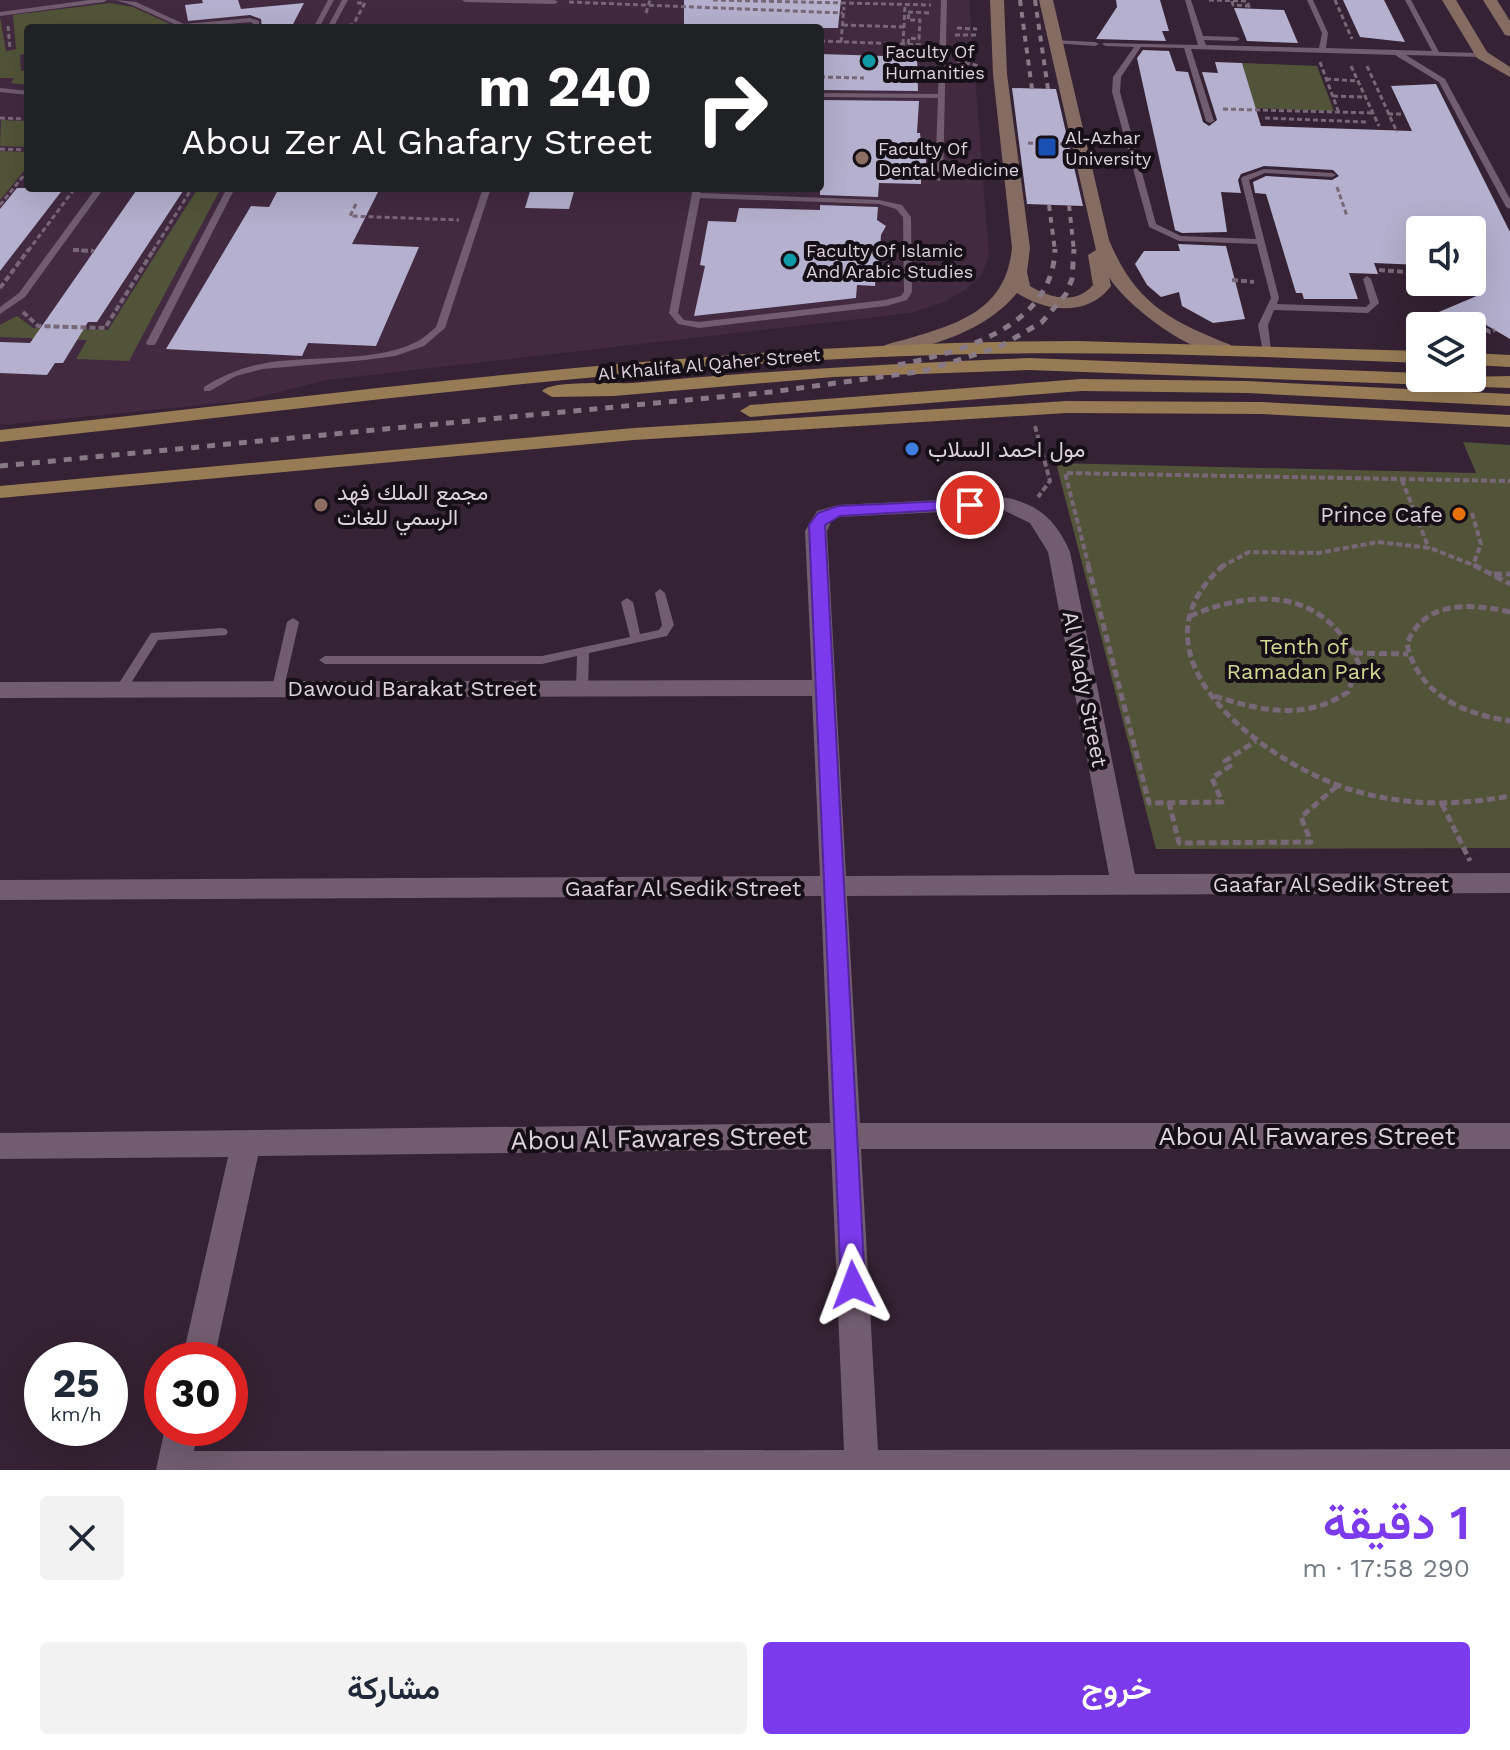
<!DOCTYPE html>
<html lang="ar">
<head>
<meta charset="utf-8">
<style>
	body { margin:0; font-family:"Work Sans",Vazirmatn,sans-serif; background:#f2f2f3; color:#1f2937; direction:rtl; height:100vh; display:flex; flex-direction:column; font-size:30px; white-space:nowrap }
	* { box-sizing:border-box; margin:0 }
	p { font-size:26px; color:#747a83 }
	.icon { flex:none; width:44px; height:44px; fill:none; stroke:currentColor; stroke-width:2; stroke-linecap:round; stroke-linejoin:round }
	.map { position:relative; height:1470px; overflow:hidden; direction:ltr }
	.panel { display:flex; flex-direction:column; background:#fff; flex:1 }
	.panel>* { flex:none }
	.banner { position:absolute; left:24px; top:24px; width:800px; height:168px; border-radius:8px; box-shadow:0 8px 32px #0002; direction:rtl; background:#202124; color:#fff; overflow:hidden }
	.controls { position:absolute; left:1406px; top:216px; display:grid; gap:16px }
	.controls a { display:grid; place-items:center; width:80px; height:80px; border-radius:8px; background:#fff; box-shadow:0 8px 32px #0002; font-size:40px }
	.speed { position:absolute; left:24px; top:1342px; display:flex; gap:16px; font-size:40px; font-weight:700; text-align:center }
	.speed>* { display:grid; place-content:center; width:104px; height:104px; border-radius:50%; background:#fff; box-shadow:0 8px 32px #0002; line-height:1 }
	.speed small { font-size:20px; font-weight:400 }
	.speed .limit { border:12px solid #d22; background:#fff; color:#111 }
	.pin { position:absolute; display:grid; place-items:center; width:68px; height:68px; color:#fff; margin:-34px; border:4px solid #fff; border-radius:50%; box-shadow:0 2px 8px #0007 }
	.me { position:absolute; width:88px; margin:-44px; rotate:357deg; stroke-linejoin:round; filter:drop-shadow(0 0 6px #0008) }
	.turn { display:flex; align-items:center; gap:28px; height:168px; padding:0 40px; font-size:36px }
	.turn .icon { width:104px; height:104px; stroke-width:2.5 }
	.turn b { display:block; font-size:56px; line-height:68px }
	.round { display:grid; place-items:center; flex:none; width:84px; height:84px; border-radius:8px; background:#f2f2f3 }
	.summary { display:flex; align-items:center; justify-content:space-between; height:136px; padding:0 40px }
	h1 { font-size:48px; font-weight:600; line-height:60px; color:#7c3aed }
	.action { display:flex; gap:16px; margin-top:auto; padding:16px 40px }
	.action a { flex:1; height:92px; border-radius:8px; background:#7c3aed; color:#fff; font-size:32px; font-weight:600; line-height:92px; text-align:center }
	.action a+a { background:#f2f2f3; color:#1f2937 }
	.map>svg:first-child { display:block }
</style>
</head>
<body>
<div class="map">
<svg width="1510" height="1470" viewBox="0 0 1510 1470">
	<rect width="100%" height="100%" fill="#352234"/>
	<path fill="#422a41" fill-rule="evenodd" d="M0,0H969L989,256L982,274L965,290L942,303L911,313L327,380L243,401L0,425ZM28,28H820V188H28Z"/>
	<g fill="#525439">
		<path d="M110,3L133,7L179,28H28V53L20,55L21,71L28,70V85L11,83L14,78H0V17L6,51L16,49L13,15Z"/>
		<path d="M1242,63L1317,66L1334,111L1255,108Z"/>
		<path d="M1,120L28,121V147L0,146Z"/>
		<path d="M0,151L28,152V166L0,200Z"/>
		<path d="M198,188H221L129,361L76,359L87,340L0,337V325L17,316L33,328L108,330Z"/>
		<path d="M1463,442L1510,445V848L1156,849L1056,463L1476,473Z"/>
	</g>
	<g fill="#b5b0cd">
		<path d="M202,0H238L241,9L304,3L291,28H262L261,19L250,15L188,21L185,5L203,3Z"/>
		<path d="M684,0H841L838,28H684Z"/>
		<path d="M1116,0H1160L1169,31H1162L1166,41L1096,39L1117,7Z"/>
		<path d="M1343,0H1384L1405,42L1360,37Z"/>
		<path d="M1234,8L1284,10L1298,43L1247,41Z"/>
		<path d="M1143,50L1169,51L1176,71L1188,72L1203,122L1209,126L1217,120L1202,72L1218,73L1215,62L1242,63L1261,126L1412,131L1391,86L1436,84L1510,232V339L1476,319L1452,326H1420V336L1413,338L1408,325L1479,295L1472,290V230H1458L1454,223L1420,222V265L1374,263L1378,274L1349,273L1358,299H1304L1302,293H1296L1266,194L1255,193L1253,182L1266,176L1332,180L1339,176L1333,170L1264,166L1241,174L1238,180L1241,193L1221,192L1227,232L1182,233L1175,230L1137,58Z"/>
		<path d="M820,54L917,57L918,91L820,90Z"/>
		<path d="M1012,88L1056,89L1083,206L1027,204Z"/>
		<path d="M820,100L919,101L917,133H920L921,144L926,145V172H921V184L879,183L878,197L820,195Z"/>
		<path d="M17,188H64L0,271V209Z"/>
		<path d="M138,188H185L97,322H88L63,363H55L47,375L0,373V342L30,343Z"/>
		<path d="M279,188H380L352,244L419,247L376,346L308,343L302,356L166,349L251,206L269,207Z"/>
		<path d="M531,188H575L569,209L525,208Z"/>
		<path d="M820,205L878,207L877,220L886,226L881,235L879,264L886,268L876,275L875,286L857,285L856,298L694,316L705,266L700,265L708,221L736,222L739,208L820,210Z"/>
		<path d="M1178,244L1226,246L1245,319L1213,323L1182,306L1179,292L1161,297L1147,285L1135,264L1144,251H1180Z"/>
	</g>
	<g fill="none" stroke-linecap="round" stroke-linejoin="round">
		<g stroke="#786777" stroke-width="3" stroke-dasharray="5 3" stroke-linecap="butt">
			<path d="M713,0L931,5"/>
			<path d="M1209,0L1247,1L1250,9"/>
			<path d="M1335,0L1352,39"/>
			<path d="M1232,1L1233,5L1248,6"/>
			<path d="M569,2L843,13"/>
			<path d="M908,12L930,13"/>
			<path d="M646,13L650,0"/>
			<path d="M349,25H353L365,3H356"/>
			<path d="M843,25L904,27"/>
			<path d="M8,26L10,49"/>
			<path d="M957,28L977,29"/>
			<path d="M955,35H978"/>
			<path d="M820,41L929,45"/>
			<path d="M841,42L844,7"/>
			<path d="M903,44L905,5"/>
			<path d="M908,44L909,38L919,39L920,20H908L909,12"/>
			<path d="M957,61L980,66"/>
			<path d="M1320,62L1339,113"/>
			<path d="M1351,66L1379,126"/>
			<path d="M1367,66L1397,132"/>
			<path d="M955,74H964V69L980,70"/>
			<path d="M820,77L864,78"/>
			<path d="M1326,79L1358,81"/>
			<path d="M1333,96L1366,97"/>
			<path d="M1223,109L1373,113"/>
			<path d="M1388,114H1404"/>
			<path d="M0,118L28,119"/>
			<path d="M1265,118L1366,122"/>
			<path d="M1028,143L1062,144"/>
			<path d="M0,149L28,150"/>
			<path d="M1337,187L1347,216"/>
			<path d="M356,204L350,216L459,220"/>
			<path d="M0,205L28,170"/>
			<path d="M73,250L88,251"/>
			<path d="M28,251L75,188"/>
			<path d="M153,251L192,188"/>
		</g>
		<g stroke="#786777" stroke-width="4" stroke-dasharray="6 3" stroke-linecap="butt">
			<path d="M73,250L94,251"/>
			<path d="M1379,270L1420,273"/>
			<path d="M1232,280L1254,282"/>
			<path d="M0,288L29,249"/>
			<path d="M23,312L38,326L105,328L154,249"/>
			<path d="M1479,321L1474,323L1490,332L1495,330"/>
			<path d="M1472,330L1485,324"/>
			<path d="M1035,426L1050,481L1038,497"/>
			<path d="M1402,480L1429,549"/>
			<path d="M1472,513L1481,544L1473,565"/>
			<path d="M1089,567L1065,473L1510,481"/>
			<path d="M1221,567L1249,552L1318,553L1378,542L1430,548L1478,567"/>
		</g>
		<g stroke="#786777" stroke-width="5" stroke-dasharray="8 4" stroke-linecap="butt">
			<path d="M1088,565L1149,803L1222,802L1212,778L1230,766L1225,761L1256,741"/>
			<path d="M1224,565C1118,656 1268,765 1352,790C1405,806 1456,806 1510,796"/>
			<path d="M1474,565L1510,584"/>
			<path d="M1494,574H1510"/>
			<path d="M1510,612C1470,603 1424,600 1407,644C1418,694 1463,714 1510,721"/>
			<path d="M1190,616C1259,587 1325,590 1359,664L1348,692C1303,722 1259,710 1211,695"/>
			<path d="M1355,653L1408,654"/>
			<path d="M1169,802L1179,843L1311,842L1301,817L1338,785"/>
			<path d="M1442,804L1470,861"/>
		</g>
		<g fill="#715c70" fill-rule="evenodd">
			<path d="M89,0H107L104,2L0,16V12Z"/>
			<path d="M115,0L136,2L184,24L250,18L259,21V28H253V23L250,22L183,28L132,5Z"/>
			<path d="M328,0H334L319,28H313Z"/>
			<path d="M342,0H348L333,28H327Z"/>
			<path d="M462,0H555L558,2L555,4L465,2Z"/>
			<path d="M941,0H947L943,179L939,181L935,179L938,98L820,97V93L938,94Z"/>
			<path d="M1185,0H1191L1203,36L1236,37L1240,39L1236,41L1204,40L1206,45L1319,48L1322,33L1307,0H1313L1328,33L1326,48L1432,51L1405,0H1411L1439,52L1482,53L1486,55L1482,57L1406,55L1445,79L1510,199V209L1506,207L1439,82L1395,55L1191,49L1214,121L1210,123L1206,121L1184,48L1141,47L1121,77L1120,92L1156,224L1181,236L1256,239L1241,179L1242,177L1264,169L1332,173L1336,175L1332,177L1265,173L1249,180L1279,298L1277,304L1366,307L1370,303L1363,279L1367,276L1371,279L1379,303L1368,313L1274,310L1268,325L1271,350L1266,353L1263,352L1258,325L1271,298L1257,244L1179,241L1149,227L1112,92L1113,77L1134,47L1106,46L1102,44L1104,43L1198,45Z"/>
			<path d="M1055,40L1095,42L1099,44L1095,46L1053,43V41Z"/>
			<path d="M0,88L28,91V95L0,92Z"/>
			<path d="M96,188H104L25,297L0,314V307L19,293Z"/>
			<path d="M227,188H235L156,343L154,345H148L146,343Z"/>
			<path d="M483,188H491L445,328L424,346L395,356L365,360L263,369L236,376L210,391H204V387C222,376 240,368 261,364C309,354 373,364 416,342C423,339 430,332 436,327Z"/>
			<path d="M693,188H701L700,193L879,200L902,205L911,217L912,292L907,300L886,306L699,328L678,324L669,313ZM700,198L879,204L896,209L903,217L904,292L901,296L885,300L699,322L684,320L678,313Z"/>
			<path d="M660,589L665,593L674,625L667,636L589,653L588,688L582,692L576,688L577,656L542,664H325L319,660L325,656H542L630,637L621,602L627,598L633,602L640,634L659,630L662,625L655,593Z"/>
			<path d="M293,618L299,622L284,688L278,692L272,688L287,622Z"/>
			<path d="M222,628L226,629L228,632L226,635L158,640L126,691L122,692L116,688L151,633Z"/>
		</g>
		<path fill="#715c70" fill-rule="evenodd" d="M1001,497C1036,502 1056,519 1070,552L1135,874L1510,873V893L847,896L860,1123H1510V1149H861L878,1450L1510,1449V1470H156L165,1428H199L194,1451L844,1450L831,1149L258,1156L214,1360H182L228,1157L0,1159V1133L830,1123L821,896L0,900V880L820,876L812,696L0,698V682L812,680L805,531L817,511L838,505ZM1001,509L1030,523L1048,552L1109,875L846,876L827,531L832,520L840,517Z"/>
		<g fill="#846c62" fill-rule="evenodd">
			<path d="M990,0H1004L1007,74L1030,248L1027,272L1030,286C1050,298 1076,305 1093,285L1088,255L1096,250L1039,0H1053L1109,240C1135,303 1170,321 1231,345V353C1198,361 1125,305 1109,277L1111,286C1088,317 1046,312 1017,293C985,332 933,345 885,357L876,351C883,343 899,342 910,338C962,323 1006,308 1012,248L993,74Z"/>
			<path d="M1442,0H1456L1487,52L1510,67V77L1477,58Z"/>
			<path d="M1483,0H1497L1510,21V36L1505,35Z"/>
		</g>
		<g fill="#967b55" fill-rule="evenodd">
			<path d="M1077,341L1420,351V363C1227,355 1034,348 840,359C559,374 280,412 0,442V430C358,392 716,342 1077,341Z"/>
			<path d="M1472,353L1510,355V367L1472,365Z"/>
			<path d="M1029,358L1420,373V378L1510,376V388L1029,370L833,377L614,396L552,397L542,391C552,380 614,384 632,383C764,371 896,363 1029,358Z"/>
			<path d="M1081,379L1247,381L1510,394V406L1247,393L1081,391L750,417L740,411L750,405Z"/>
			<path d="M1066,401L1262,402L1510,415V427L1262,414L1066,413L634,440L0,498V486L634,428Z"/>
		</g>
		<g stroke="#887987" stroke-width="4" stroke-dasharray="6 6" stroke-linecap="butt">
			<path d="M1020,0L1032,89"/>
			<path d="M1035,0L1048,89"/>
			<path d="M1049,205L1055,251"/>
			<path d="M1069,205L1074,251"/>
		</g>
		<g stroke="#887987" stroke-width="5" stroke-dasharray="8 8" stroke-linecap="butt">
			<path d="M898,365C961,352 1053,327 1055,249"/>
			<path d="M0,466L771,392L924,371L999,347L1042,322L1066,294L1072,279L1074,249"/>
		</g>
	</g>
	<path fill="#7c3aed" stroke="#51269a" stroke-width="2" d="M970,500L978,505L976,508L840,516L825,525L865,1285L861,1294L853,1297L844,1294L841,1285L809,525L818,513L838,506Z"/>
	<g fill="#0f9aa8" stroke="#170f17" stroke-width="3">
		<circle cx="869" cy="61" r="8"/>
		<circle cx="790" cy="260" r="8"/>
	</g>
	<rect fill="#1a4fb4" stroke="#170f17" stroke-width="3" x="1037" y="137" width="20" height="20" rx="4"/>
	<g fill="#8d6e63" stroke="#170f17" stroke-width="3">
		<circle cx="862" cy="158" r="8"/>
		<circle cx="321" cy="505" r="8"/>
	</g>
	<circle fill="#3f7fe0" stroke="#170f17" stroke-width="3" cx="912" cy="449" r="8"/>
	<circle fill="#e8710a" stroke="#170f17" stroke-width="3" cx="1459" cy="514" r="8"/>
	<g text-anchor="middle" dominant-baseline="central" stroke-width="8" stroke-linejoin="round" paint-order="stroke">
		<g font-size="18" fill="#ddd1dc" stroke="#170f17" text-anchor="start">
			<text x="885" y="51">Faculty Of<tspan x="885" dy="21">Humanities</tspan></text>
			<text x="1065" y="137">Al-Azhar<tspan x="1065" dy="21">University</tspan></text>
			<text x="878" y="148">Faculty Of<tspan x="878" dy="21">Dental Medicine</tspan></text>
			<text x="806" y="250">Faculty Of Islamic<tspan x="806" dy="21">And Arabic Studies</tspan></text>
		</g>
		<g font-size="18" fill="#ddd1dc" stroke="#170f17">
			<text transform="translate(709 364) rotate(-5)">Al Khalifa Al Qaher Street</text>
		</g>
		<g font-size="22" fill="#ddd1dc" stroke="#170f17" text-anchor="start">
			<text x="928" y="449">مول احمد السلاب</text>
			<text x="337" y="492">مجمع الملك فهد<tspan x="337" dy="25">الرسمي للغات</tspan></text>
			<text x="1443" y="514" text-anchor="end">Prince Cafe</text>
		</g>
		<g font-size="22" fill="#d4d792" stroke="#170f17">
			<text x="1304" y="646">Tenth of<tspan x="1304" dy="25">Ramadan Park</tspan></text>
		</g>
		<g font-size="22" fill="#ddd1dc" stroke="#170f17">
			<text x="412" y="688">Dawoud Barakat Street</text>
			<text transform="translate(1085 689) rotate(79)">Al Wady Street</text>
			<text x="1331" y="884">Gaafar Al Sedik Street</text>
			<text x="683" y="888">Gaafar Al Sedik Street</text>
		</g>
		<g font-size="26" fill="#ddd1dc" stroke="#170f17">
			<text x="1307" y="1136">Abou Al Fawares Street</text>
			<text transform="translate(659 1138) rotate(-1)">Abou Al Fawares Street</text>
		</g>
	</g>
</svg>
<div class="controls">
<a><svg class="icon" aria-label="sound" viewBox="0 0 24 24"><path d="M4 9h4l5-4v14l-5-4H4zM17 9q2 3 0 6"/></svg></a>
<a><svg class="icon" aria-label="layers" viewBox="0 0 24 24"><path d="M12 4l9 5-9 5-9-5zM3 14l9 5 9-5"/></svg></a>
</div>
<div class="speed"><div>25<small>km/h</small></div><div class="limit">30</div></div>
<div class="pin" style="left:970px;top:505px;background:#d93025"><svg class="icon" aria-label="arrive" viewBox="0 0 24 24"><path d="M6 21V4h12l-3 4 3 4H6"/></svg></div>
<svg class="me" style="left:853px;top:1285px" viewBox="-20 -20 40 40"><path d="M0-17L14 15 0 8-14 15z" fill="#7c3aed" stroke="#fff" stroke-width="4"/></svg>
<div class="banner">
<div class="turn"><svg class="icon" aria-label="right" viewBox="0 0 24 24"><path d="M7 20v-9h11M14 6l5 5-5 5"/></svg><div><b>240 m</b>Abou Zer Al Ghafary Street</div></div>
</div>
</div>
<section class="panel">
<div class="summary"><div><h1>1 دقيقة</h1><p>290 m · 17:58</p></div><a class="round"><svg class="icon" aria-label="close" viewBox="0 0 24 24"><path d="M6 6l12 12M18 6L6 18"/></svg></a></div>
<div class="action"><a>خروج</a><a>مشاركة</a></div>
</section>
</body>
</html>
